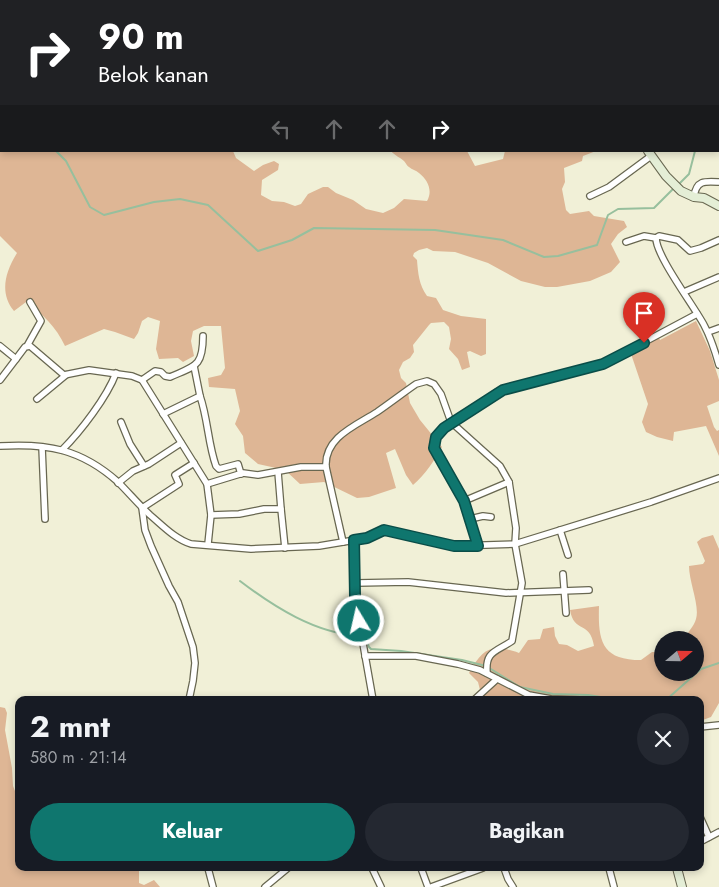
<!DOCTYPE html>
<html lang="id">
<head>
<meta charset="utf-8">
<style>
	body { margin:0; font-family:Jost,sans-serif; background:#242831; color:#f1f3f6; height:100vh; display:flex; flex-direction:column; font-size:19px; white-space:nowrap }
	* { box-sizing:border-box; margin:0 }
	p { font-size:16px; color:#9ea1a6 }
	.icon { flex:none; width:28px; height:28px; fill:none; stroke:currentColor; stroke-width:2; stroke-linecap:round; stroke-linejoin:round }
	.map { position:relative; flex:1; overflow:hidden }
	.sheet { position:absolute; left:15px; top:696px; width:689px; height:175px; display:flex; flex-direction:column; background:#171b24; border-radius:10px; box-shadow:0 2px 8px #0003 }
	.sheet>* { flex:none }
	.hud { position:absolute; left:0px; top:0px; width:720px; height:152px; box-shadow:0 2px 8px #0003; background:#202124; color:#fff; overflow:hidden }
	.needle { width:32px; rotate:70deg }
	.fabs { position:absolute; left:654px; top:631px; display:grid; gap:10px }
	.fabs a { display:grid; place-items:center; width:50px; height:50px; border-radius:50%; background:#171b24; box-shadow:0 2px 8px #0003; font-size:25px }
	.pin { position:absolute; display:grid; place-items:center; width:42px; height:42px; color:#fff; margin:-51px -21px; border-radius:50% 50% 50% 0; rotate:-45deg; box-shadow:0 0 5px #0007 }
	.pin .icon { rotate:45deg }
	.me { position:absolute; width:55px; margin:-28px; rotate:351deg; stroke-linejoin:round; filter:drop-shadow(0 0 4px #0008) }
	.turn { display:flex; align-items:center; gap:18px; height:105px; padding:0 15px; font-size:22px }
	.turn .icon { width:65px; height:65px; stroke-width:2.5 }
	.turn b { display:block; font-size:35px; line-height:42px }
	.lanes { display:flex; align-items:center; height:48px; padding:0 15px; background:#0003; justify-content:center; gap:25px; direction:ltr }
	.lanes .off { opacity:.35 }
	.round { display:grid; place-items:center; flex:none; width:52px; height:52px; border-radius:26px; background:#242831 }
	.overview { display:flex; align-items:center; justify-content:space-between; height:85px; padding:0 15px }
	h1 { font-size:30px; font-weight:700; line-height:38px }
	.action { display:flex; gap:10px; margin-top:auto; padding:10px 15px }
	.action a { flex:1; height:58px; border-radius:30px; background:#0f766e; color:#fff; font-size:20px; font-weight:700; line-height:58px; text-align:center }
	.action a+a { background:#242831; color:#f1f3f6 }
	.map>svg:first-child { display:block }
</style>
</head>
<body>
<div class="map">
<svg width="719" height="887" viewBox="0 0 719 887">
	<rect width="100%" height="100%" fill="#f1f0d7"/>
	<g fill="#deb695">
		<path d="M0,129L1,151H233L236,158L254,171L263,165L274,161L279,164L278,170L262,180L261,195L272,201L284,202L295,206L301,204L308,194L323,187H328L336,193L353,200L366,209L383,213L394,208L404,199L427,201C433,191 428,180 419,173C416,170 412,170 409,167C407,166 406,163 404,161C400,157 395,156 391,151H467L475,166L503,159L505,151H596L583,156L582,161L564,168L565,182L562,189L566,210L570,214L589,211L594,216L624,221L627,227L618,234L611,244L620,262L611,272L590,281L557,287H545L521,281L488,263L455,252L433,251L427,248L419,250L414,253L413,256L417,260C418,273 419,285 427,296L436,298L443,310L461,316L486,319V354L481,356L470,351L467,352L470,367L462,370L458,359L449,349L451,339L449,327L444,322L431,323L429,325L413,345L414,352L410,358L403,362L399,370L401,378L406,383L410,403L420,420L442,447C434,461 425,475 413,485L406,475L395,449L386,453L396,488L369,497L357,498L324,482L300,484L285,470L258,464L245,453L243,436L235,424L240,411L235,389L209,387L208,378L221,375L225,368L221,326H204L193,331L191,341L194,356L183,362L178,358L159,359L156,349L160,321L148,317L142,321L138,333L134,339L115,332L104,329L65,346C56,327 43,314 26,302L14,311C0,294 4,274 17,253L0,236Z"/>
		<path d="M696,321L710,351L719,380V401L707,406L714,427L717,431L719,430V456L706,426L674,432L673,441L657,437L646,432L642,422L648,404L629,348L637,341L657,334L660,340Z"/>
		<path d="M713,535L719,549V703L711,717L700,721V700H468L480,690L478,682L469,673C483,648 491,643 519,653L528,640L540,639L543,629L554,627L555,636L559,644L567,645L578,651L594,646C590,620 574,634 570,610L599,606C598,640 601,660 641,660L652,652H662V672H695V640H684C687,632 694,627 696,619C700,606 689,582 689,566L703,564L705,561L697,542L702,538Z"/>
		<path d="M0,707L5,708L7,713L5,730L12,768L13,786L17,796L19,795V868H139V883L144,885L154,880L160,887H0Z"/>
	</g>
	<g fill="none" stroke-linecap="round" stroke-linejoin="round">
		<g stroke="#97bf9d" stroke-width="2">
			<path d="M0,148H1"/>
			<path d="M56,151L66,161L90,207L104,215L154,202L180,199L208,205L258,251L292,240L314,228L435,230L503,240L544,257L558,256L597,245L608,215L618,209L654,208L675,187"/>
			<path d="M679,184L689,174L695,151"/>
			<path d="M240,581C274,607 315,633 359,636"/>
			<path d="M365,637L369,647L371,649L401,651L462,660L486,666L520,687L553,694L588,695L620,700"/>
			<path d="M666,700L701,669L719,663"/>
		</g>
		<g stroke="#686751" stroke-width="8">
			<g id="street">
				<path d="M225,0L226,1"/>
				<path d="M454,0V1"/>
				<path d="M389,1V0"/>
				<path d="M495,1V0"/>
				<path d="M590,196L609,187L651,156"/>
				<path d="M694,197C696,180 705,181 719,182"/>
				<path d="M656,238C656,256 694,306 704,325C711,338 715,351 719,365"/>
				<path d="M626,242L644,236L656,238L659,236L678,240L690,251L701,248L719,240"/>
				<path d="M684,292L719,277"/>
				<path d="M708,332L719,328"/>
				<path d="M0,346L16,359L0,380"/>
				<path d="M27,346L41,321L30,302"/>
				<path d="M16,359L25,347L30,346L64,375L89,370L132,376L142,380L207,484L211,515L208,544"/>
				<path d="M194,366L200,396"/>
				<path d="M142,380L155,371L161,372L165,376L170,377C195,366 203,367 203,336"/>
				<path d="M37,399L66,375"/>
				<path d="M163,414L200,396C208,419 208,444 216,466L219,469L238,464L241,474"/>
				<path d="M121,422L130,444L144,466"/>
				<path d="M0,446C47,443 81,449 118,482C129,493 139,505 150,515C163,526 175,539 191,544L251,549L319,546L367,538L384,530L454,546L515,544L651,502L719,478"/>
				<path d="M42,447L45,519"/>
				<path d="M62,450C81,431 107,397 116,373"/>
				<path d="M278,472L281,509"/>
				<path d="M118,483L133,471L149,464L181,443"/>
				<path d="M207,484L243,473L258,475L301,467H326"/>
				<path d="M464,501L509,482"/>
				<path d="M211,515L239,514L264,509H281L285,548"/>
				<path d="M470,519L483,516L491,517"/>
				<path d="M560,530L568,555"/>
				<path d="M355,540V596L361,634"/>
				<path d="M343,542L326,467C324,437 357,425 377,412C390,403 403,393 416,384L427,381L434,384L441,394L451,422L500,466L509,482L516,528L515,544L522,583L512,641C496,652 485,651 487,673"/>
				<path d="M478,546L464,501L434,448L436,437L444,428L480,405L497,392L572,371L603,364L697,314"/>
				<path d="M563,574L566,613"/>
				<path d="M356,583L408,582L506,593L589,590"/>
				<path d="M362,638L373,700"/>
				<path d="M365,656H416L458,664L480,670L529,695L551,699L580,700"/>
				<path d="M189,700L193,681L195,663L193,647L178,602L169,586L151,546L145,530L142,508L179,484L175,475L194,463"/>
				<path d="M474,700L497,679"/>
				<path d="M700,727L719,725"/>
				<path d="M700,817L709,837"/>
				<path d="M700,842L719,832"/>
				<path d="M208,868L213,887"/>
				<path d="M372,868L381,887"/>
				<path d="M421,868L428,887"/>
				<path d="M504,868L508,879L513,887"/>
				<path d="M609,868L614,887"/>
				<path d="M265,887L288,868"/>
				<path d="M431,887L483,868"/>
			</g>
		</g>
		<g stroke="#686751" stroke-width="10">
			<g id="secondary">
				<path d="M582,0L583,1"/>
				<path d="M648,151L666,176L681,191L694,197L704,198L719,206"/>
				<path d="M361,634L362,638"/>
				<path d="M677,868L682,887"/>
			</g>
		</g>
		<use href="#street" stroke="#fff" stroke-width="5.5"/>
		<use href="#secondary" stroke="#e4eed6" stroke-width="8"/>
	</g>
	<g fill="none" stroke-linecap="round" stroke-linejoin="round">
		<g stroke="#0a4d48" stroke-width="12">
			<path id="route" d="M359,621L355,596L354,540L367,538L384,530L454,546H478L464,501L434,448L436,437L444,428L503,390L603,364L644,343"/>
		</g>
		<use href="#route" stroke="#0f766e" stroke-width="9"/>
	</g>
</svg>
<div class="fabs">
<a><svg class="needle" viewBox="-14 -14 28 28"><path d="M0-13l5 13h-10z" fill="#e53935"/><path d="M0 13l5-13h-10z" fill="#9ea1a6"/></svg></a>
</div>
<div class="pin" style="left:644px;top:343px;background:#d93025"><svg class="icon" aria-label="arrive" viewBox="0 0 24 24"><path d="M6 21V4h12l-3 4 3 4H6"/></svg></div>
<svg class="me" style="left:359px;top:621px" viewBox="-20 -20 40 40"><circle r="17" fill="#0f766e" stroke="#fff" stroke-width="3"/><path d="M0-11L8 9 0 5-8 9z" fill="#fff"/></svg>
<div class="hud">
<div class="turn"><svg class="icon" aria-label="right" viewBox="0 0 24 24"><path d="M7 20v-9h11M14 6l5 5-5 5"/></svg><div><b>90 m</b>Belok kanan</div></div>
<div class="lanes"><svg class="icon off" aria-label="left" viewBox="0 0 24 24"><path d="M17 20v-9H6M10 6l-5 5 5 5"/></svg><svg class="icon off" aria-label="ahead" viewBox="0 0 24 24"><path d="M12 20V5M6 11l6-6 6 6"/></svg><svg class="icon off" aria-label="ahead" viewBox="0 0 24 24"><path d="M12 20V5M6 11l6-6 6 6"/></svg><svg class="icon" aria-label="right" viewBox="0 0 24 24"><path d="M7 20v-9h11M14 6l5 5-5 5"/></svg></div>
</div>
<section class="sheet">
<div class="overview"><div><h1>2 mnt</h1><p>580 m · 21:14</p></div><a class="round"><svg class="icon" aria-label="close" viewBox="0 0 24 24"><path d="M6 6l12 12M18 6L6 18"/></svg></a></div>
<div class="action"><a>Keluar</a><a>Bagikan</a></div>
</section>
</div>
</body>
</html>
